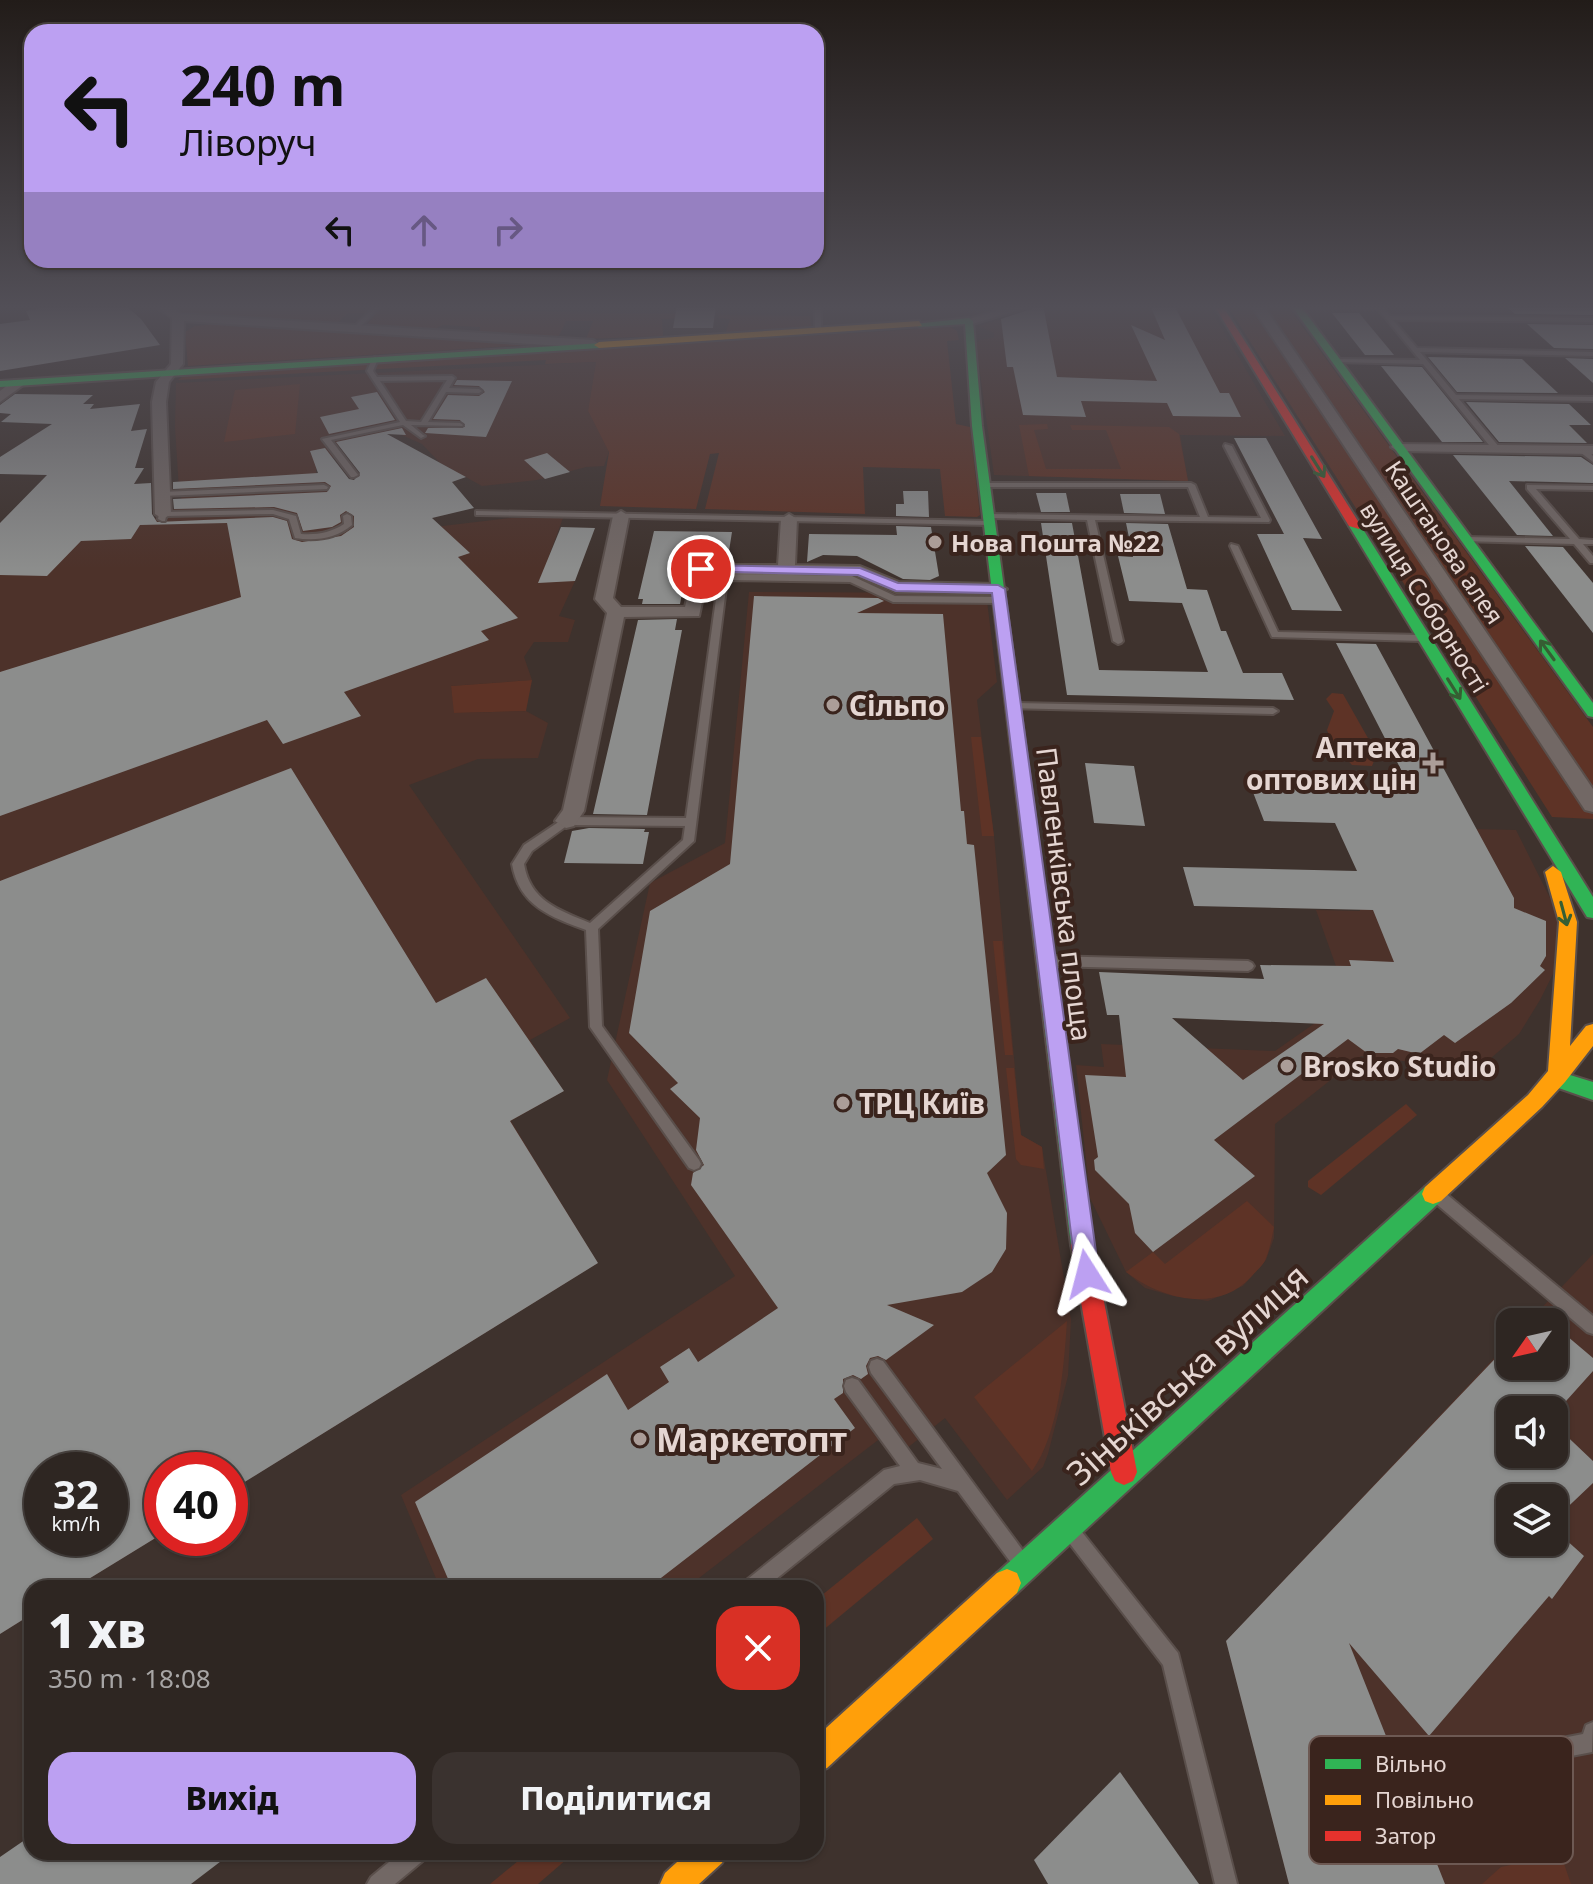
<!DOCTYPE html>
<html lang="uk">
<head>
<meta charset="utf-8">
<style>
	body { margin:0; font-family:"Noto Sans",sans-serif; background:#3a322f; color:#f1f3f6; height:100vh; display:flex; flex-direction:column; font-size:30px; white-space:nowrap }
	* { box-sizing:border-box; margin:0 }
	p { font-size:26px; color:#a7a5a5 }
	.icon { flex:none; width:44px; height:44px; fill:none; stroke:currentColor; stroke-width:2; stroke-linecap:round; stroke-linejoin:round }
	.map { position:relative; flex:1; overflow:hidden }
	.drawer { position:absolute; left:24px; top:1580px; width:800px; height:280px; display:flex; flex-direction:column; background:#2e2622; border-radius:24px; box-shadow:0 2px 6px #0004,0 0 0 2px #494340 }
	.drawer>* { flex:none }
	.top-card { position:absolute; left:24px; top:24px; width:800px; height:244px; border-radius:24px; box-shadow:0 2px 6px #0004,0 0 0 2px #494340; background:#bca0f2; color:#111; overflow:hidden }
	.needle { width:52px; rotate:236deg }
	.controls { position:absolute; left:1496px; top:1308px; display:grid; gap:16px }
	.controls a { display:grid; place-items:center; width:72px; height:72px; border-radius:16px; background:#2e2622; box-shadow:0 2px 6px #0004,0 0 0 2px #494340; font-size:40px }
	.speed { position:absolute; left:24px; top:1452px; display:flex; gap:16px; font-size:40px; font-weight:700; text-align:center }
	.speed>* { display:grid; place-content:center; width:104px; height:104px; border-radius:50%; background:#2e2622; box-shadow:0 2px 6px #0004,0 0 0 2px #494340; line-height:1 }
	.speed small { font-size:20px; font-weight:400 }
	.speed .limit { border:12px solid #d22; background:#fff; color:#111 }
	.pin { position:absolute; display:grid; place-items:center; width:68px; height:68px; color:#fff; margin:-34px; border:4px solid #fff; border-radius:50%; box-shadow:0 2px 8px #0007 }
	.me { position:absolute; width:88px; margin:-44px; rotate:351deg; stroke-linejoin:round; filter:drop-shadow(0 0 6px #0008) }
	.turn { display:flex; align-items:center; gap:28px; height:168px; padding:0 24px; font-size:36px }
	.turn .icon { width:104px; height:104px; stroke-width:2.5 }
	.turn b { display:block; font-size:56px; line-height:68px }
	.lanes { display:flex; align-items:center; height:76px; padding:0 24px; background:#0003; justify-content:center; gap:40px; direction:ltr }
	.lanes .off { opacity:.35 }
	.round { display:grid; place-items:center; flex:none; width:84px; height:84px; border-radius:24px; background:#3a322f }
	.headline { display:flex; align-items:center; justify-content:space-between; height:136px; padding:0 24px }
	h1 { font-size:48px; font-weight:800; line-height:60px }
	.button { display:flex; gap:16px; margin-top:auto; padding:16px 24px }
	.button a { flex:1; height:92px; border-radius:24px; background:#bca0f2; color:#111; font-size:32px; font-weight:800; line-height:92px; text-align:center }
	.button a+a { background:#3a322f; color:#f1f3f6 }
	.map>svg:first-child { display:block }
</style>
</head>
<body>
<div class="map">
<svg width="1593" height="1884" viewBox="0 0 1593 1884">
	<rect width="100%" height="100%" fill="#3e322d"/>
	<g fill="#4d322a" fill-rule="evenodd">
		<path d="M1044,305H1208L1285,436L1180,435L1188,481L994,475L976,344L980,340L994,338V333L979,326Z"/>
		<path d="M596,362L588,411L609,451L604,466L586,467L537,480L482,486L440,463L422,444L395,432L337,446L345,455L316,463V475L329,474L384,533L511,518H563L549,556L575,581L559,616L575,620L568,642H534L524,657L532,680L451,686L455,713L526,711L548,723L538,758L478,759L409,785L570,1018L530,1040L564,1091L511,1121L598,1263L230,1491V1470H162V1534L74,1588H32V1614L0,1634V524L168,518L183,495L179,489L175,427L176,383ZM42,1470H110V1538H42Z"/>
		<path d="M749,592L968,593L987,601L997,682L977,700L994,836L1021,1135L1042,1147L1071,1320L1068,1376L1048,1454L1043,1467L1007,1500L945,1418L897,1456L882,1437L686,1588H440L401,1495L735,1276L607,1080L650,883L725,843Z"/>
		<path d="M1392,827L1516,830L1558,914L1554,972L1540,1000L1519,1034L1477,1070L1361,1056L1275,1124L1274,1238L1266,1260L1243,1286L1208,1301L1173,1296L1145,1288L1126,1272L1090,1198L1076,1065L1104,1067L1101,1044L1275,1051L1348,1000L1316,910L1360,911L1357,903Z"/>
		<path d="M1593,1254V1884H1289L1226,1641L1510,1341V1366H1554V1322H1528ZM1510,1410H1554V1454H1510ZM1510,1498H1554V1542H1510Z"/>
	</g>
	<g fill="#5e3326">
		<path d="M1227,305H1287L1593,727V819L1552,817Z"/>
		<path d="M179,306L685,314L684,318L662,319L663,336L586,339L593,321H566L558,338L479,333L480,327L443,325L433,330L366,326L376,313H348L336,324L187,314L174,307Z"/>
		<path d="M719,315L810,316L811,326L726,332L730,319L718,318Z"/>
		<path d="M216,324L524,343L531,345L188,366L185,332L195,326Z"/>
		<path d="M950,327L957,331L959,340L947,341L956,424L970,427L980,515L977,517L945,516L940,469L863,467L865,514L705,509L719,453L710,454L696,509L600,506L609,452L588,411L596,362L545,364L546,360L178,380L185,375Z"/>
		<path d="M300,384L295,434L224,442L235,390Z"/>
		<path d="M1047,424L1048,429L1034,430L1046,469H1121L1106,430H1072L1070,425L1169,427L1179,434L1188,481L1029,476L1019,425Z"/>
		<path d="M532,680L526,711L454,713L451,686Z"/>
		<path d="M1332,693L1343,694L1377,754L1372,766L1352,765L1332,743L1327,730L1334,711L1326,699Z"/>
		<path d="M971,737H981L994,836H982Z"/>
		<path d="M993,941H1002L1013,1055H1005Z"/>
		<path d="M1006,1068H1014L1021,1135L1042,1147L1044,1169L1021,1165L1016,1159Z"/>
		<path d="M1406,1104L1417,1115L1321,1195L1308,1187V1181Z"/>
		<path d="M1247,1201L1274,1227C1272,1237 1270,1248 1266,1258C1264,1265 1256,1271 1251,1277C1217,1314 1161,1299 1126,1272L1153,1252L1165,1264Z"/>
		<path d="M1067,1321C1064,1366 1059,1433 1032,1471L974,1397Z"/>
		<path d="M917,1518L933,1539L816,1636V1600Z"/>
		<path d="M529,1852H575L538,1884H490Z"/>
		<path d="M1561,1855L1571,1884H1482L1501,1867Z"/>
	</g>
	<g fill="#8c8d8c" fill-rule="evenodd">
		<path d="M55,305H125L141,319L160,345L0,371V324L30,320L26,311Z"/>
		<path d="M677,305H716L713,328H673Z"/>
		<path d="M1043,305L1057,377L1157,381L1131,325L1165,340L1150,305H1174L1220,393H1229L1241,417L1173,416L1167,403L1081,401L1086,417L1023,415L1013,367H1007L1001,319Z"/>
		<path d="M1507,307L1593,308V315L1515,314Z"/>
		<path d="M1332,313H1359L1394,355H1365Z"/>
		<path d="M1527,324L1593,325V349L1554,348Z"/>
		<path d="M1428,357L1522,359L1558,393L1457,392Z"/>
		<path d="M1565,358L1593,359V383Z"/>
		<path d="M1381,366L1422,367L1483,442H1442Z"/>
		<path d="M457,380L512,381L486,437L425,433L428,428L465,427L460,420L433,419L448,395L479,396L485,392L479,386L454,385Z"/>
		<path d="M377,392L395,420L329,434L320,417L359,409L351,397Z"/>
		<path d="M15,394L93,395L83,404H94L90,409L140,404L131,431L147,429L135,468H144L134,484L151,483L152,514L157,522L273,517L287,521L292,539L302,542L341,536L354,527V516L346,511L340,515L341,522L332,527L303,531L297,513L274,507L174,509L173,499L327,492L331,486L325,482L173,489V482L318,473L310,451L325,448L349,479L354,480L360,473L336,442L402,428L406,435L387,434L466,477L452,482L474,508L432,518L470,553L458,557L518,618L481,631L489,640L344,692L361,716L283,744L267,720L0,816V672L241,597L227,523L140,525L131,539L81,541L47,576L0,575V523L47,475L0,474V457L52,424L1,422L11,414L0,413V405Z"/>
		<path d="M1466,402L1569,404L1591,425H1569L1587,443L1499,442Z"/>
		<path d="M1234,438H1266L1322,539L1303,538L1342,611L1292,610L1257,534H1284Z"/>
		<path d="M547,453L570,472L545,479L524,460Z"/>
		<path d="M1453,455L1581,457L1593,465V483L1509,481L1553,536L1517,535Z"/>
		<path d="M903,491H928L929,517L896,516V504H904Z"/>
		<path d="M1036,493H1066L1070,512H1041Z"/>
		<path d="M1120,494H1160L1165,514L1124,513Z"/>
		<path d="M1041,523H1072L1099,670L1208,672L1182,603L1129,601L1118,556L1133,557L1126,523L1168,524L1187,589L1207,590L1221,631H1226L1243,673H1282L1294,700L1067,695Z"/>
		<path d="M896,526L931,527L939,576L930,580L903,579L857,556L823,555L807,562L809,534L897,535Z"/>
		<path d="M561,527L595,528L575,581L538,583Z"/>
		<path d="M654,531L732,532L729,551L718,556L690,553L680,604H642L643,599H638Z"/>
		<path d="M1525,546L1563,547L1593,583V633Z"/>
		<path d="M754,596L878,598L884,601L857,613L943,614L961,811H964L967,844L974,845L1006,1155L987,1173L1007,1213L1006,1249L992,1272L962,1292L887,1305L934,1325L886,1360L878,1356L870,1358L866,1366L868,1374L861,1379L853,1375L843,1379V1393L834,1399L855,1428L648,1588H452L415,1502L607,1374L628,1410L669,1382L660,1367L689,1348L698,1362L778,1308L691,1185L693,1173L704,1165L696,1150L700,1118L670,1089L678,1083L629,1033L650,911L730,864Z"/>
		<path d="M677,619L675,630H682L647,815L593,814L638,620Z"/>
		<path d="M1336,643L1376,644L1514,898V908L1546,921V956L1540,966L1545,970L1511,1003L1455,1043L1444,1035L1419,1054L1398,1049L1393,1053H1367L1348,1039L1214,1140L1255,1176L1153,1252L1135,1233L1129,1204L1095,1170L1094,1160L1098,1157L1085,1075L1126,1077L1119,1015H1107L1099,972L1264,979L1260,965L1351,966L1349,960L1394,962L1373,910L1194,906L1183,867L1357,871L1335,823L1264,821L1251,787L1412,791ZM1172,1018L1324,1024L1243,1080Z"/>
		<path d="M1085,763L1134,766L1145,826L1094,823Z"/>
		<path d="M291,768L436,1003L486,978L564,1091L510,1121L598,1263L230,1491V1470H162V1534L74,1588H32V1614L0,1634V881ZM42,1470H110V1538H42Z"/>
		<path d="M589,828L645,829L644,832H649L643,864L564,863L572,831Z"/>
		<path d="M1554,1325L1593,1358V1371L1558,1410H1510V1454H1554V1424L1593,1461V1483L1554,1520V1498H1510V1542H1554V1529L1584,1556L1552,1599L1549,1596L1429,1736L1349,1643L1445,1884H1289L1226,1641L1510,1343V1366H1554Z"/>
		<path d="M1120,1772L1199,1884H1048L1034,1860Z"/>
		<path d="M32,1835V1852H233L191,1884H0V1857Z"/>
	</g>
	<g fill="none" stroke-linecap="round" stroke-linejoin="round">
		<g stroke="#5a4f4b" stroke-width="4">
			<g id="lane">
				<path d="M376,305H382L357,330H353V328Z"/>
				<path d="M815,305H821V329L818,331L815,329Z"/>
				<path d="M1294,305H1381L1390,316L1593,318V322L1393,320L1417,348L1593,352V356L1420,352L1456,395L1593,397V401L1459,399L1500,448L1493,450L1423,364L1334,362L1333,361L1336,359L1420,360L1378,309L1296,308Z"/>
				<path d="M375,357L378,359L373,371L377,377L452,376L455,378L449,388L479,389L482,391L479,393L446,392L428,422L460,423L463,425L462,426L411,425L423,435L425,436L421,438L403,425L331,440L358,475L354,477H351L322,439L400,422L367,371L372,359ZM447,380L421,422L406,421L380,381Z"/>
				<path d="M1225,444L1232,446L1270,520L1269,522L1095,520L1123,641L1121,643L1118,644L1113,641L1087,520L990,518L986,516L990,514L1200,517L1188,487H986L982,485L986,483H1191L1195,485L1208,517L1261,518L1224,446Z"/>
				<path d="M1580,448H1586L1593,456V462L1580,452Z"/>
				<path d="M324,485L328,487L327,489L162,496L158,494L162,492Z"/>
				<path d="M1527,485L1593,486V490L1536,489L1579,539L1593,540V544H1583L1593,556V563H1590L1574,544L1462,541L1461,539L1465,537L1570,539L1527,489Z"/>
				<path d="M273,510L296,516L301,534C317,535 330,533 344,524L343,516L347,514L351,516L352,525C336,539 315,541 295,538L289,519L273,514L166,516L165,521H162L158,519L159,514L163,512Z"/>
				<path d="M476,511L990,521L994,523L990,525L479,515H476Z"/>
				<path d="M1231,544L1238,546L1278,632L1422,635L1427,638L1422,641L1272,637L1230,546Z"/>
				<path d="M723,574L852,576L895,596L1000,597L1004,600L1000,603L893,602L850,582L727,580L694,841L598,929L602,1026L699,1160L701,1164L699,1168L694,1170L689,1168L590,1027L586,930C551,917 519,906 512,864L524,845L566,817L686,818L719,577ZM568,825L685,826L683,840L590,923C559,910 530,901 524,864L532,851Z"/>
				<path d="M1013,703L1273,708L1278,711L1273,714L1010,708V704Z"/>
				<path d="M1048,956L1248,961L1252,963L1254,966L1252,969L1248,971L1048,966L1044,964L1042,961L1044,958Z"/>
				<path d="M1439,1190L1444,1192L1593,1316V1334L1587,1332L1434,1202L1432,1197L1434,1192Z"/>
				<path d="M877,1359L883,1361L1024,1552L1027,1558L1024,1564L1018,1567L1012,1564L958,1491L920,1480L894,1484L765,1588H741L744,1582L884,1470L900,1466L846,1392L844,1386L846,1380L852,1378L858,1380L918,1463L942,1469L871,1373L869,1367L871,1361Z"/>
				<path d="M1076,1529L1082,1532L1178,1653L1237,1884H1215L1163,1665L1070,1544L1067,1538L1070,1532Z"/>
				<path d="M1593,1722L1592,1752L1438,1782L1431,1779L1428,1772L1431,1765L1438,1762L1583,1734L1586,1725Z"/>
				<path d="M401,1852H428L425,1859L395,1884H367L371,1877Z"/>
			</g>
		</g>
		<g stroke="#5a4f4b" stroke-width="4">
			<g id="street">
				<path d="M154,305H168L181,314L593,340L599,344L593,348L184,321L183,364L169,382L166,402L171,514L163,519L155,514L152,402L156,382L171,364L172,318Z"/>
				<path d="M1016,305H1036L969,325L963,321Z"/>
				<path d="M1251,305H1263L1593,789V812L1585,810Z"/>
				<path d="M14,380L26,383L0,402V391Z"/>
				<path d="M1393,444L1593,446V454L1398,451L1391,447Z"/>
				<path d="M621,511L629,516L613,598L621,607H685L695,565H778L781,519L789,514L797,519L795,565L860,566L899,582L998,584L1007,589L998,594L896,592L857,576L708,574L699,616L624,617L584,811L574,826L566,828L555,821L563,810L607,613L595,599L613,516Z"/>
			</g>
		</g>
		<g stroke="#5a4f4b" stroke-width="4">
			<g id="fast">
				<path d="M1291,305H1300L1593,703V717L1588,716Z"/>
				<path d="M969,318L973,321L982,426L1093,1245L1090,1252L1082,1256L1074,1252L1071,1245L972,426L965,324L919,327L915,324Z"/>
				<path d="M602,343L599,348L0,387V381Z"/>
				<path d="M1355,522L1361,526L1593,897V918L1587,917L1349,526Z"/>
				<path d="M1557,1071L1593,1082V1100L1550,1085L1547,1079L1550,1073Z"/>
				<path d="M1433,1184L1441,1187L1444,1194L1441,1201L1017,1593L1007,1597L997,1593L993,1583L997,1573L1425,1187Z"/>
			</g>
		</g>
		<g stroke="#5a4f4b" stroke-width="4">
			<g id="slow">
				<path d="M919,321L922,326L599,348L594,345L599,342Z"/>
				<path d="M1553,866L1561,872L1577,922L1570,1046L1586,1026L1593,1024V1046L1565,1082L1542,1107L1441,1201L1433,1204L1425,1201L1422,1194L1425,1187L1528,1095L1548,1071L1559,922L1545,872Z"/>
				<path d="M1007,1569L1017,1573L1021,1583L1017,1593L827,1768L816,1772V1737L997,1573Z"/>
				<path d="M688,1852H727L722,1863L699,1884H660L665,1873Z"/>
			</g>
		</g>
		<g stroke="#5a4f4b" stroke-width="4">
			<g id="jam">
				<path d="M1214,305H1222L1361,526L1359,529L1349,526Z"/>
				<path d="M1082,1234L1090,1238L1093,1245L1137,1472L1133,1481L1124,1485L1115,1481L1111,1472L1071,1245L1074,1238Z"/>
			</g>
		</g>
		<use href="#lane" fill="#726865" fill-rule="evenodd"/>
		<use href="#street" fill="#726865" fill-rule="evenodd"/>
		<use href="#fast" fill="#30b455" fill-rule="evenodd"/>
		<use href="#slow" fill="#ff9f0a" fill-rule="evenodd"/>
		<use href="#jam" fill="#e5322d" fill-rule="evenodd"/>
	</g>
	<defs><path id="oneway-shaft" d="M-6 0H5M1.5-3L5.5 0L1.5 3" fill="none" stroke-width="1.6" stroke-linecap="round" stroke-linejoin="round" transform="scale(2)"/></defs>
	<g stroke="#365e33">
		<use href="#oneway-shaft" transform="translate(1318 467) rotate(58)"/>
		<use href="#oneway-shaft" transform="translate(1547 650) rotate(-126)"/>
		<use href="#oneway-shaft" transform="translate(1454 689) rotate(58)"/>
		<use href="#oneway-shaft" transform="translate(1564 914) rotate(75)"/>
	</g>
	<linearGradient id="sky" x2="0" y2="1"><stop stop-color="#221c19"/><stop offset="0.54" stop-color="#524f57"/><stop offset="1" stop-color="#524f57" stop-opacity="0"/></linearGradient>
	<rect width="1593" height="569" fill="url(#sky)"/>
	<path fill="#bca0f2" stroke="#7a689d" stroke-width="2" d="M701,565L860,568L898,583L998,585L1005,589L1099,1274L1096,1282L1087,1285L1079,1282L1076,1274L992,593L896,591L858,575L696,571L694,569Z"/>
	<g fill="#ab9d98" stroke="#3a241d" stroke-width="3">
		<circle cx="935" cy="542" r="8"/>
		<circle cx="833" cy="705" r="8"/>
		<path d="M1429 751h8v8h8v8h-8v8h-8v-8h-8v-8h8z"/>
		<circle cx="1287" cy="1066" r="8"/>
		<circle cx="843" cy="1103" r="8"/>
		<circle cx="640" cy="1439" r="8"/>
	</g>
	<g text-anchor="middle" dominant-baseline="central" stroke-width="8" stroke-linejoin="round" paint-order="stroke">
		<g font-size="24" font-weight="bold" fill="#e5d6d2" stroke="#3a241d" text-anchor="start">
			<text x="951" y="542">Нова Пошта №22</text>
		</g>
		<g font-size="24" fill="#e5d6d2" stroke="#3a241d">
			<text transform="translate(1445 542) rotate(56)">Каштанова алея</text>
			<text transform="translate(1425 597) rotate(58)">вулиця Соборності</text>
		</g>
		<g font-size="28" font-weight="bold" fill="#e5d6d2" stroke="#3a241d" text-anchor="start">
			<text x="849" y="705">Сільпо</text>
			<text x="1417" y="747" text-anchor="end">Аптека<tspan x="1417" dy="32">оптових цін</tspan></text>
			<text x="1303" y="1066">Brosko Studio</text>
			<text x="859" y="1103">ТРЦ Київ</text>
		</g>
		<g font-size="28" fill="#e5d6d2" stroke="#3a241d">
			<text transform="translate(1065 894) rotate(83)">Павленківська площа</text>
		</g>
		<g font-size="34" fill="#e5d6d2" stroke="#3a241d">
			<text transform="translate(1187 1374) rotate(-42)">Зіньківська вулиця</text>
		</g>
		<g font-size="34" font-weight="bold" fill="#e5d6d2" stroke="#3a241d" text-anchor="start">
			<text x="656" y="1439">Маркетопт</text>
		</g>
	</g>
	<rect x="1309" y="1736" width="264" height="128" rx="12" fill="#3a241d" stroke="#6d5953" stroke-width="2"/>
	<rect x="1325" y="1759" width="36" height="10" fill="#30b455"/>
	<rect x="1325" y="1795" width="36" height="10" fill="#ff9f0a"/>
	<rect x="1325" y="1831" width="36" height="10" fill="#e5322d"/>
	<g font-size="22" fill="#e5d6d2">
		<text x="1375" y="1772">Вільно</text>
		<text x="1375" y="1808">Повільно</text>
		<text x="1375" y="1844">Затор</text>
	</g>
</svg>
<div class="controls">
<a><svg class="needle" viewBox="-14 -14 28 28"><path d="M0-13l5 13h-10z" fill="#e53935"/><path d="M0 13l5-13h-10z" fill="#a7a5a5"/></svg></a>
<a><svg class="icon" aria-label="sound" viewBox="0 0 24 24"><path d="M4 9h4l5-4v14l-5-4H4zM17 9q2 3 0 6"/></svg></a>
<a><svg class="icon" aria-label="layers" viewBox="0 0 24 24"><path d="M12 4l9 5-9 5-9-5zM3 14l9 5 9-5"/></svg></a>
</div>
<div class="speed"><div>32<small>km/h</small></div><div class="limit">40</div></div>
<div class="pin" style="left:701px;top:569px;background:#d93025"><svg class="icon" aria-label="arrive" viewBox="0 0 24 24"><path d="M6 21V4h12l-3 4 3 4H6"/></svg></div>
<svg class="me" style="left:1087px;top:1274px" viewBox="-20 -20 40 40"><path d="M0-17L14 15 0 8-14 15z" fill="#bca0f2" stroke="#fff" stroke-width="4"/></svg>
<div class="top-card">
<div class="turn"><svg class="icon" aria-label="left" viewBox="0 0 24 24"><path d="M17 20v-9H6M10 6l-5 5 5 5"/></svg><div><b>240 m</b>Ліворуч</div></div>
<div class="lanes"><svg class="icon" aria-label="left" viewBox="0 0 24 24"><path d="M17 20v-9H6M10 6l-5 5 5 5"/></svg><svg class="icon off" aria-label="ahead" viewBox="0 0 24 24"><path d="M12 20V5M6 11l6-6 6 6"/></svg><svg class="icon off" aria-label="right" viewBox="0 0 24 24"><path d="M7 20v-9h11M14 6l5 5-5 5"/></svg></div>
</div>
<section class="drawer">
<div class="headline"><div><h1>1 хв</h1><p>350 m · 18:08</p></div><a class="round" style="background:#d93025;color:#fff"><svg class="icon" aria-label="close" viewBox="0 0 24 24"><path d="M6 6l12 12M18 6L6 18"/></svg></a></div>
<div class="button"><a>Вихід</a><a>Поділитися</a></div>
</section>
</div>
</body>
</html>
